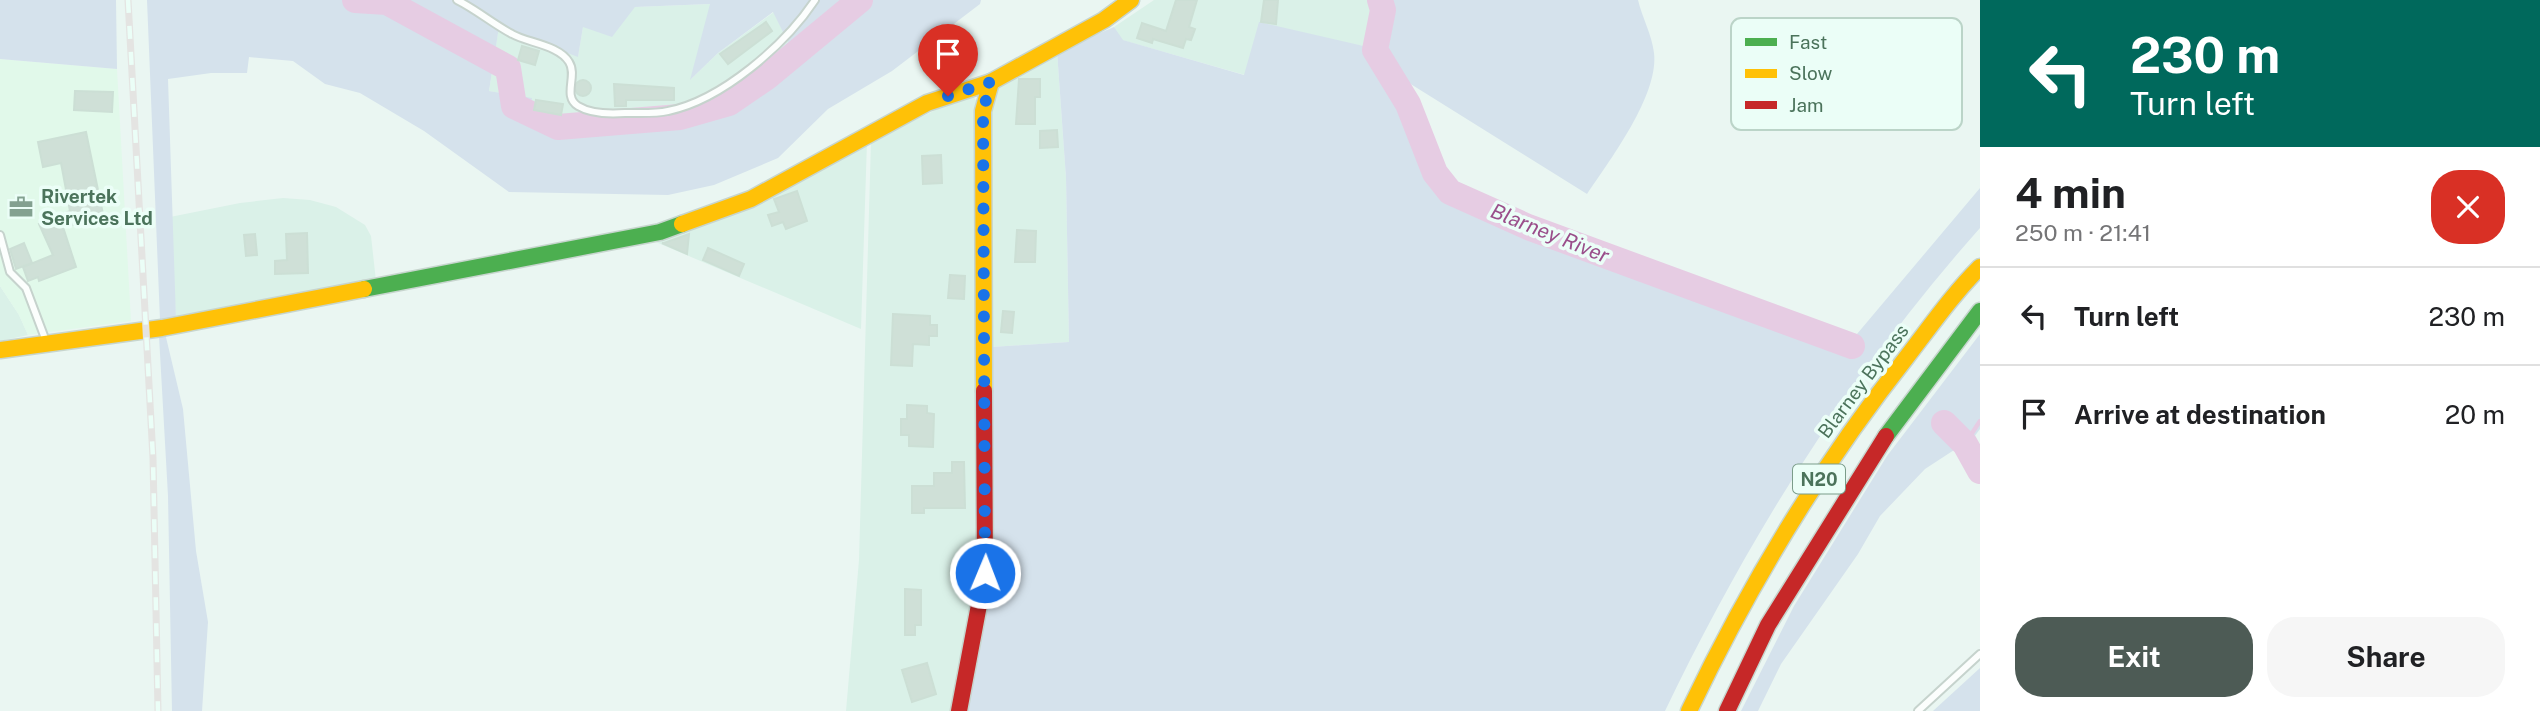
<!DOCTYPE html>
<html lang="en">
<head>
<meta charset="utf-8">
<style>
	body { margin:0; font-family:"Public Sans",sans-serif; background:#f6f6f6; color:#202124; height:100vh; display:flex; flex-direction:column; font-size:26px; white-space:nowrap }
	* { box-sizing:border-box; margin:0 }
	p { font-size:23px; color:#757577 }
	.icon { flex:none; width:38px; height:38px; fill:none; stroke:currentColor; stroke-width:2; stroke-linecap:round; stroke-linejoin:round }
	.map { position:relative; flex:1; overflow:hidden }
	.panel { display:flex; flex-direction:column; background:#fff; width:560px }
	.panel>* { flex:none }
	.banner { background:#00695c; color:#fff; overflow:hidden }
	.pin { position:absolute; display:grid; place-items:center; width:60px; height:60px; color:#fff; margin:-72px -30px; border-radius:50% 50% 50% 0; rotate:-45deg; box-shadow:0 0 7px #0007 }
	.pin .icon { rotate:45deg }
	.me { position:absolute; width:77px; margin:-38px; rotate:1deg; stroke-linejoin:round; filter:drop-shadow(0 0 5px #0008) }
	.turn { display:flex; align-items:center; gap:24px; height:147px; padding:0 35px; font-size:32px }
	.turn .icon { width:91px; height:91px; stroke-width:2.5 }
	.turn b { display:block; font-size:49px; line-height:60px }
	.round { display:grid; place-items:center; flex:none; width:74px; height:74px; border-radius:28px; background:#f6f6f6 }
	.head { display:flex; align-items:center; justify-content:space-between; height:119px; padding:0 35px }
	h1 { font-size:42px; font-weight:700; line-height:52px }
	.primary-button { display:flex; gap:14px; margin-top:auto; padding:14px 35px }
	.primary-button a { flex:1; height:80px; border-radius:28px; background:#4d5b55; color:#fff; font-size:28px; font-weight:700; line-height:80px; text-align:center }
	.primary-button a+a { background:#f6f6f6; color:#202124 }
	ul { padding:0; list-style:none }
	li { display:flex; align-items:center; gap:21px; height:98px; padding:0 35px; border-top:2px solid #e0e0e0 }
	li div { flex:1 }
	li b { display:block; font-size:26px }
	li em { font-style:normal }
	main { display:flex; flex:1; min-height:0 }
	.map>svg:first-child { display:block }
</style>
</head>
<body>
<main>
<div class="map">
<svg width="1980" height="711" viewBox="0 0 1980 711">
	<rect width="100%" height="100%" fill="#eaf6f2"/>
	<g fill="#daf1e8">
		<path d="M1154,0H1377L1379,10L1368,47L1271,28L1245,75L1122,40L1117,35L1114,27Z"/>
		<path d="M711,4L691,79L718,53L774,12L788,42L730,91L679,115L608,119L560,116L531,112L532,99L489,91L499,26L578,56L583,27L635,7Z"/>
		<path d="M1057,51L1066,178L1069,342L992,347L991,82Z"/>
		<path d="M971,93L977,102L982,558L955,711H846L859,560L871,141Z"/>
		<path d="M867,141L861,329L651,240L724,218Z"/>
		<path d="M283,198L310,200L336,207L365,225L371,236L376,281L176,319L170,217L240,203Z"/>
		<path d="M0,286L19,315L28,335L0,341Z"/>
	</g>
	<path fill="#e1f9ea" d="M0,59L117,69L131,321L28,335L19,315L0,286Z"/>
	<g fill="#d5e2ec" fill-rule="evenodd">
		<path d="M0,0H116L117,69L0,59Z"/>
		<path d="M147,0H981L980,4L892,71L828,109L778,158L714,185L668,195L509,192L424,131L360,93L325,84L293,61L249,57L247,73H211L168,79L176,319L160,320ZM710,4L690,80L718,53L773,12L788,42C770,58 751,78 731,91C673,128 597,121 531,112L532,98L489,91L499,27L578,57L583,27L612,37L635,7Z"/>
		<path d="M1387,0H1638C1642,17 1652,35 1654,53C1659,95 1610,160 1587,194L1385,68L1389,15Z"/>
		<path d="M1259,22L1368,47L1408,104L1435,173L1450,192L1553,237L1852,346L1847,355L1861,340L1857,334L1980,188V228C1851,373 1749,536 1665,711H961L974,644L992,347L1069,342L1066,178L1057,51L1114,27L1123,40L1244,75Z"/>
		<path d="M165,333L183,409L196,551L208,622L202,711H172L168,496L159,336Z"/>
		<path d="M1980,334V429L1974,437L1925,469L1880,516L1858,554L1781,664L1758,711H1741L1794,606L1887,456Z"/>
		<path d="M1980,668V711H1933Z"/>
	</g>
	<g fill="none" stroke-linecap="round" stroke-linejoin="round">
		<path stroke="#e6cce3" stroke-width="4.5" d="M1965,444L1980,421"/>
		<g stroke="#e6cce3" stroke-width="26">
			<path d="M355,0L387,2L508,68L514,106L558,127L680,117L729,103L767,77L860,0"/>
			<path d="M1380,0L1383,10L1375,50L1408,104L1435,173L1450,192L1528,227L1852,346"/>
			<path d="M1944,423L1965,444L1980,471"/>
		</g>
	</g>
	<g fill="#cfe0d7" stroke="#ccdfd5" stroke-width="2">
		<path d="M1176,0H1197L1189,27L1195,29L1191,40L1186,39L1183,48L1153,39L1152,43L1137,38L1142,23L1166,31Z"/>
		<path d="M1264,0H1278L1276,24L1261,22Z"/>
		<path d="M766,22L772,31L728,64L720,54Z"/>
		<path d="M522,46L539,51L535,65L518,60Z"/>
		<path d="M1019,79H1040V97H1035V124H1016Z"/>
		<circle cx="583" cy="88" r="8"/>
		<path d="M614,84L674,88V100H626V106H615Z"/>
		<path d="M75,91L113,92L112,112L74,110Z"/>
		<path d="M536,100L563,104L561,115L534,110Z"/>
		<path d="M1057,130L1058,147L1040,148V131Z"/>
		<path d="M86,132L104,219L63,227L76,267L39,281L38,277L28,281L23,267L53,255L39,224L70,211L61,163L43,167L38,142Z"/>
		<path d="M941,155L942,183L923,184L922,156Z"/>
		<path d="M797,191L807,221L786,229L783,222L772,226L768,215L779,212L774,199Z"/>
		<path d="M1017,230L1036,231L1035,262H1015Z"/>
		<path d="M307,233L308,273L275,274V261L287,260L286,234Z"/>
		<path d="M255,234L257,255L246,256L244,235Z"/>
		<path d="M689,234L687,254L662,243H664Z"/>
		<path d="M24,243L32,263L16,269L10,249Z"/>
		<path d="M708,248L744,264L739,276L703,260Z"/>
		<path d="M950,275L965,276L964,299L948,298Z"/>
		<path d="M1003,311L1014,312L1012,333L1001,332Z"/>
		<path d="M893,314L930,316V325H937V336H929V345L913,344L912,366L891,365Z"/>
		<path d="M907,405L927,406V413L934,414L933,447L909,446V435H901V419H907Z"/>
		<path d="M952,462H964L965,508H924V513H912V486H934V473H952Z"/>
		<path d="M905,589L921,590V625H915V635H905Z"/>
		<path d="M927,663L936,694L912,702L902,670Z"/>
	</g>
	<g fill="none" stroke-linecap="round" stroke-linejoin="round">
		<g stroke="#c6d3cd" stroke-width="10">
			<g id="lane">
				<path d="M457,0C477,10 493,24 512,34C528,43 559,45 569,62C578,76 562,96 578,106C591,114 611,114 625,113C639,113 655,114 668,111C722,100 785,45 815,0"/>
				<path d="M0,235L10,272L26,288L46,341"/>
				<path d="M1918,711L1980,654"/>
			</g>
		</g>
		<g stroke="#c7d5ce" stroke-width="19">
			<g id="fast">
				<path d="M364,289L660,232L682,224"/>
				<path d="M1886,436L1980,311"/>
			</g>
		</g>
		<g stroke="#c7d5ce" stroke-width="19">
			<g id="slow">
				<path d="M682,224L751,199L927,103L991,82L1104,20L1131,0"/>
				<path d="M0,350L162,328L364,289"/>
				<path d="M984,391L983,111L991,82"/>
				<path d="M1689,711C1749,585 1820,467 1906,358C1930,327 1952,295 1980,267"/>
			</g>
		</g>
		<g stroke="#c7d5ce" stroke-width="19">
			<g id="jam">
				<path d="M959,711L985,573L984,391"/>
				<path d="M1727,711L1768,625L1886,436"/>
			</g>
		</g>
		<use href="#lane" stroke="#fcfefd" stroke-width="6"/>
		<use href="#fast" stroke="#4caf50" stroke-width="16"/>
		<use href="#slow" stroke="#ffc107" stroke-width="16"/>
		<use href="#jam" stroke="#c62828" stroke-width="16"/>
		<g stroke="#e4e4e2" stroke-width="7">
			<path id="rail" d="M128,0L153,458L158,711"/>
		</g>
		<use href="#rail" stroke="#ebfef7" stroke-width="4.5" stroke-dasharray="13" stroke-linecap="butt"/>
	</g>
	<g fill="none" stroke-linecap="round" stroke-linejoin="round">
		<path stroke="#1a73e8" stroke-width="12" stroke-dasharray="0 21.6" d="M948,96L991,82L983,111L985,573"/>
	</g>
	<defs>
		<g id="office-bare" transform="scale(1.89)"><path d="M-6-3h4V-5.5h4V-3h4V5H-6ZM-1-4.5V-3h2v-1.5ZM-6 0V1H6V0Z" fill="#83a190" stroke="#ebfef7" stroke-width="2.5" paint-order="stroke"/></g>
	</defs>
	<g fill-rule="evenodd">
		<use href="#office-bare" x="21" y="207"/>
	</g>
	<g text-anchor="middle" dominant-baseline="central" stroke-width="7" stroke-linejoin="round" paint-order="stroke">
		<rect fill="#ebfef7" stroke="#7b9d8a" stroke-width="2" x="1793" y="464.5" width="52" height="29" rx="5"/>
		<g font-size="18" font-weight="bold" fill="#4b735b">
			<text x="1819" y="479">N20</text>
		</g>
		<g font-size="19" font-weight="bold" fill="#4b735b" stroke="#ebfef7" text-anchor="start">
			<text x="41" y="196">Rivertek<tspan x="41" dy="22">Services Ltd</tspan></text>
		</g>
		<g font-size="19" fill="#4b735b" stroke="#ebfef7">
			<text transform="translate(1863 381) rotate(-53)">Blarney Bypass</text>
		</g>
		<g font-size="21" font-style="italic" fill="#9a4f8b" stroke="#ebfef7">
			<text transform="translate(1550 233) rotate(22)">Blarney River</text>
		</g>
	</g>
	<rect x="1731" y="18" width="231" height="112" rx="10" fill="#ebfef7" stroke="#bbd4c8" stroke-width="2"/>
	<rect x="1745" y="38" width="32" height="8" fill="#4caf50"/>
	<rect x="1745" y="69" width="32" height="9" fill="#ffc107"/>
	<rect x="1745" y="101" width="32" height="8" fill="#c62828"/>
	<g font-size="19" fill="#4b735b">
		<text x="1789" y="49">Fast</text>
		<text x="1789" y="80">Slow</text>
		<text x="1789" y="112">Jam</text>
	</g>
</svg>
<div class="pin" style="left:948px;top:96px;background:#d93025"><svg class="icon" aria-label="arrive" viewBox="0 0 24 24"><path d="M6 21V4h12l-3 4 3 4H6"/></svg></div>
<svg class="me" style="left:985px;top:573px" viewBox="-20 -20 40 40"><circle r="17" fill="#1a73e8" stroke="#fff" stroke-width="3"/><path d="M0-11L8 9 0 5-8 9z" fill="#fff"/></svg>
</div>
<section class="panel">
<div class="banner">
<div class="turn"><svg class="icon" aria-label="left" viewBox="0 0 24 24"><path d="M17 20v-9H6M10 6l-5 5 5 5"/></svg><div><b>230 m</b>Turn left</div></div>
</div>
<div class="head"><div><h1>4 min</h1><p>250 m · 21:41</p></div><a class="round" style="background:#d93025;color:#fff"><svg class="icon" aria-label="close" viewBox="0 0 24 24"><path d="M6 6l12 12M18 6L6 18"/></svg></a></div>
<ul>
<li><svg class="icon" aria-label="left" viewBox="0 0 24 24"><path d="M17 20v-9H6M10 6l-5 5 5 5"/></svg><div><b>Turn left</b></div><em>230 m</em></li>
<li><svg class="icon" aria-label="arrive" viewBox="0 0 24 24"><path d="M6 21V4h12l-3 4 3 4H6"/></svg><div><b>Arrive at destination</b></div><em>20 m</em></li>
</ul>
<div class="primary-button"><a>Exit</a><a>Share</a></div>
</section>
</main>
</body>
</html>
